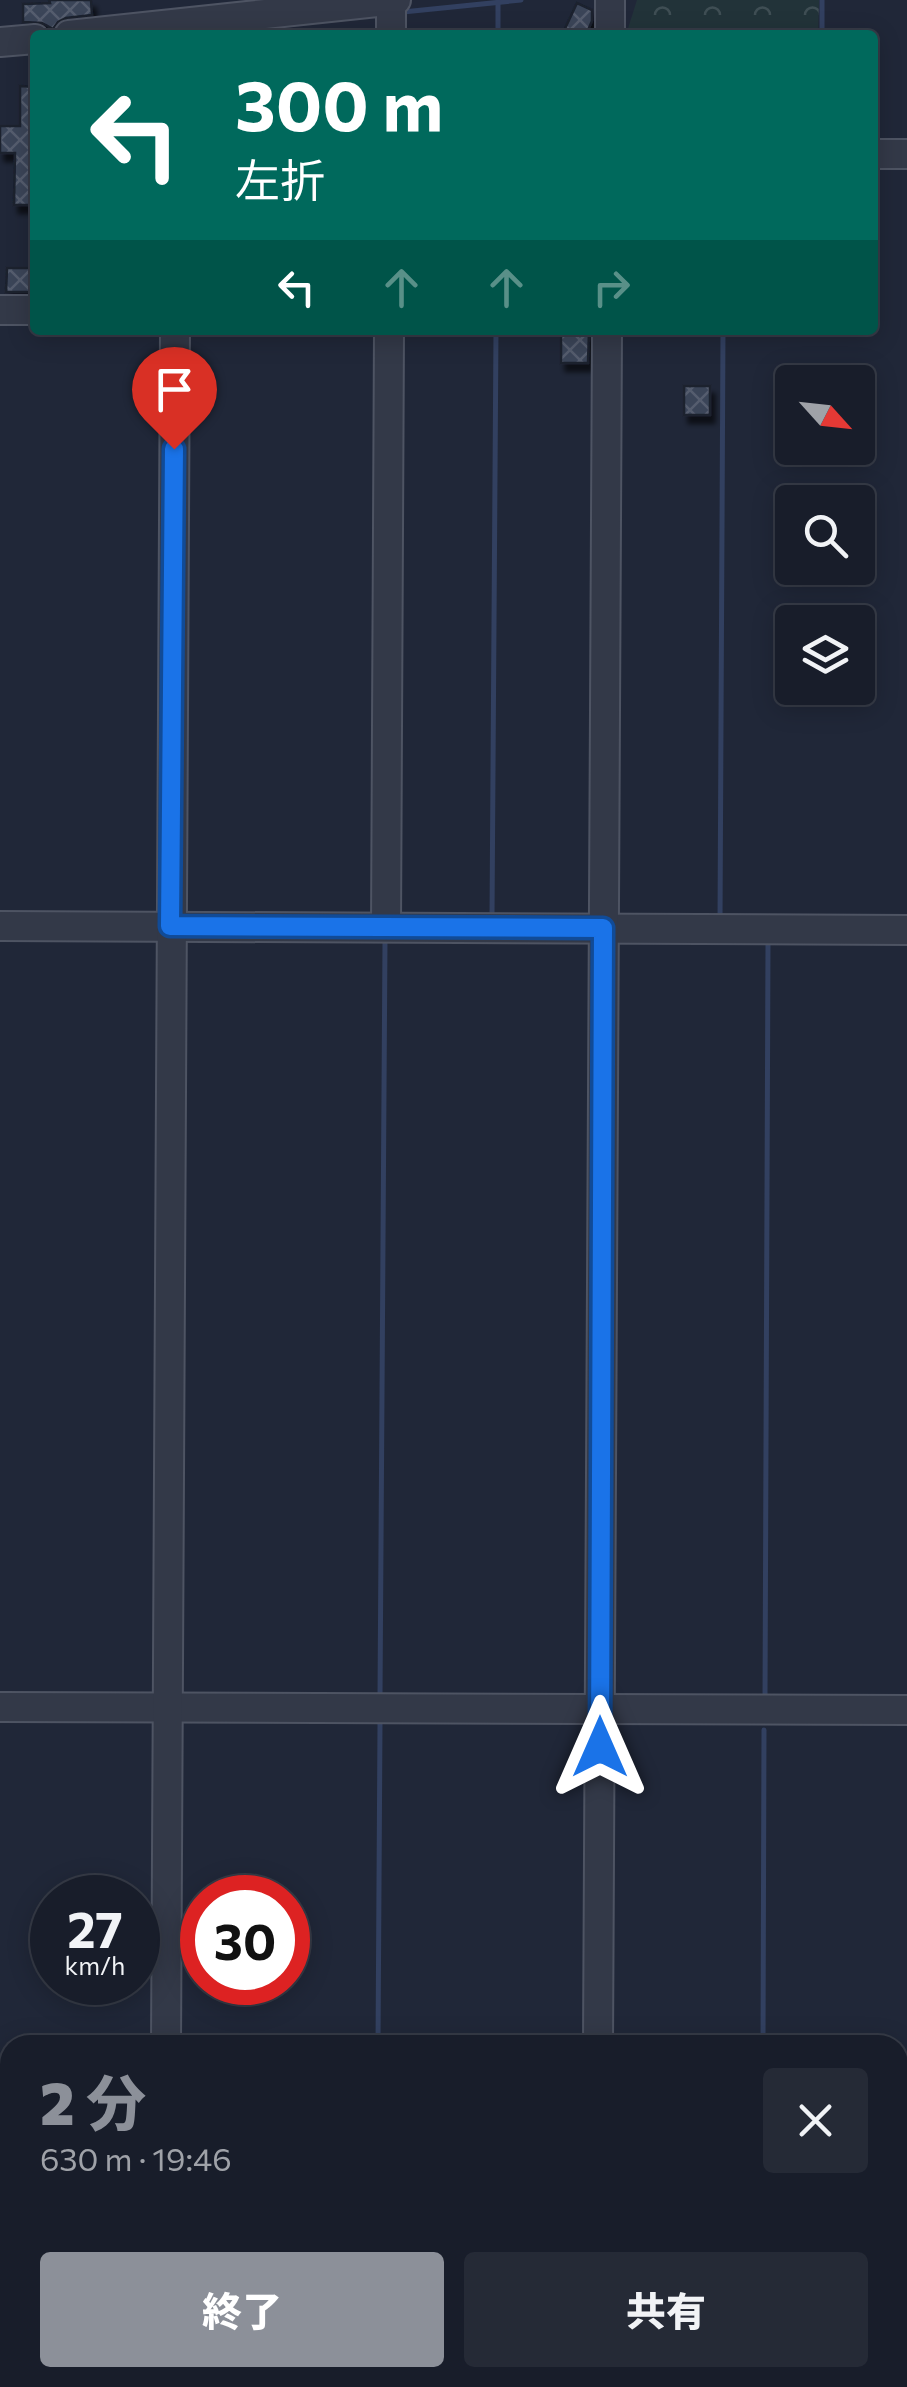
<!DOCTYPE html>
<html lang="ja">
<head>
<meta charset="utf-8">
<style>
	body { margin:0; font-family:Commissioner,"Noto Sans JP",sans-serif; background:#252a36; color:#f1f3f6; height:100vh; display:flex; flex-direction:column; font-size:38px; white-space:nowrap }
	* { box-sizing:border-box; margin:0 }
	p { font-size:32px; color:#9fa2a8 }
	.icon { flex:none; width:55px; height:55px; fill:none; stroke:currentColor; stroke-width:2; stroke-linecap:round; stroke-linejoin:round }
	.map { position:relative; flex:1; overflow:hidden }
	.drawer { position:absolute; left:0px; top:2035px; width:908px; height:352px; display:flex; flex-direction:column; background:#181d2a; border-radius:30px 30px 0 0; box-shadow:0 5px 25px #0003,0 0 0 2px #363b47 }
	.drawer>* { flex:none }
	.hud { position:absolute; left:30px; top:30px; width:848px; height:305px; border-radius:10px; box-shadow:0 5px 25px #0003,0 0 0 2px #363b47; background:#00695c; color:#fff; overflow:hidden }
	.needle { width:65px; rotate:117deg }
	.tools { position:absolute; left:775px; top:365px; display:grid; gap:20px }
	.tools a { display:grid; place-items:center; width:100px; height:100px; border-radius:10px; background:#181d2a; box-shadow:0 5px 25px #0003,0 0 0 2px #363b47; font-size:50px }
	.speed { position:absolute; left:30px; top:1875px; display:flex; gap:20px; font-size:50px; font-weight:700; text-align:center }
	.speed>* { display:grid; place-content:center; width:130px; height:130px; border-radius:50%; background:#181d2a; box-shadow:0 5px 25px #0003,0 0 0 2px #363b47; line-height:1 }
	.speed small { font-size:25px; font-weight:400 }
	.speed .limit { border:15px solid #d22; background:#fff; color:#111 }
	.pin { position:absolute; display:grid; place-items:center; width:85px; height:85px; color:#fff; margin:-102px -42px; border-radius:50% 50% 50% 0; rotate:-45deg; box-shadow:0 0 10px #0007 }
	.pin .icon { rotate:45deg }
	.me { position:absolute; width:110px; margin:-55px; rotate:0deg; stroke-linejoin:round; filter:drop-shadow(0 0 8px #0008) }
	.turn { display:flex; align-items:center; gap:35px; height:210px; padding:0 40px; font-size:45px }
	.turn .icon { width:130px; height:130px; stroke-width:2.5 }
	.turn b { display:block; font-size:70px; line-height:85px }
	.lanes { display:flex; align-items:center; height:95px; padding:0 40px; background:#0003; justify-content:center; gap:50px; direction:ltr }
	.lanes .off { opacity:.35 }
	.round { display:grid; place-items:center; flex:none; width:105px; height:105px; border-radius:10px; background:#252a36 }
	.headline { display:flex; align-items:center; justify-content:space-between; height:170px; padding:0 40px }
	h1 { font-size:60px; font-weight:800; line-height:75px; color:#8c9099 }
	.button { display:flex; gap:20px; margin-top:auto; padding:20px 40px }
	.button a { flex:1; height:115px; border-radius:10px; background:#8c9099; color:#fff; font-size:40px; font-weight:800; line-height:115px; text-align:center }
	.button a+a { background:#252a36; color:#f1f3f6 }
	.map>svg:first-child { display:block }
</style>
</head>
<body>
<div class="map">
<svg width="907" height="2387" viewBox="0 0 907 2387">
	<defs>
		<pattern id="forest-crowns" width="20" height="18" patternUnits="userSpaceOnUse" patternTransform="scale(2.5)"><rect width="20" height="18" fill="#223339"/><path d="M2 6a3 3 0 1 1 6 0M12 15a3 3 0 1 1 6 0" fill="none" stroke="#3f4e54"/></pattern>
		<pattern id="building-cross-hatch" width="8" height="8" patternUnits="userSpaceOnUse" patternTransform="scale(2.5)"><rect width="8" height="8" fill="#3b4558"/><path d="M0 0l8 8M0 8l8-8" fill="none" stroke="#555d6e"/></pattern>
		<filter id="shadow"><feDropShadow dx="4.5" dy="8" stdDeviation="2.5" flood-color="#0009"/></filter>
	</defs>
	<rect width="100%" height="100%" fill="#202738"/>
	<path fill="url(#forest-crowns)" d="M637,0H819L818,35H626Z"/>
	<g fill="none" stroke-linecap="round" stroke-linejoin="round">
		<g stroke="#324060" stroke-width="5">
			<path d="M822,0V35"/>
			<path d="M403,12L521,0"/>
			<path d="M279,24V35"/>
			<path d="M498,35V2"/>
			<path d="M492,917L496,330"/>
			<path d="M720,922L723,330"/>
			<path d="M380,1696L385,941"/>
			<path d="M765,1698L768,943"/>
			<path d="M378,2045L380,1724"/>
			<path d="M763,2045L764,1730"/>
			<path d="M377,2387V2378"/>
			<path d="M761,2387V2378"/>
		</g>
	</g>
	<g fill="url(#building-cross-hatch)" stroke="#1b212f" stroke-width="2.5" filter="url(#shadow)">
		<path d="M49,0H91L92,15L66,18L58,22L53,29L42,23L23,22V4L50,3Z"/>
		<path d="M577,3L592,10V21L586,35H562Z"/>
		<path d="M20,86L35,87V205H14L15,153H0V126H20Z"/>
		<path d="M7,268H35V292H6Z"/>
		<path d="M561,332H589L588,363H561Z"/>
		<rect x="684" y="386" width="26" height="29"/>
	</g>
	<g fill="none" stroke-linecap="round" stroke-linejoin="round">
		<g stroke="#4e5463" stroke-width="32">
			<g id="minor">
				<path d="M69,35L396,0"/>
				<path d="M391,35V1"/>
				<path d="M610,35V0"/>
				<path d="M0,42L35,39"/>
				<path d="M872,154H907"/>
				<path d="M0,310H35"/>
				<path d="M0,926L907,930"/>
				<path d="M386,927L389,330"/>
				<path d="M0,1707L907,1710"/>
				<path d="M166,2045L175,330"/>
				<path d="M598,2045L607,330"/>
				<path d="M0,2116H10"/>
				<path d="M898,2122H907"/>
				<path d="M163,2387V2378"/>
				<path d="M595,2387V2378"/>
			</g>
		</g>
		<use href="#minor" stroke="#333948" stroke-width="28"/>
	</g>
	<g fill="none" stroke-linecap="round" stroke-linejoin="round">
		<g stroke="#114b97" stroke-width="25">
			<path id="route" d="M174,449L170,926L603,928L600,1747"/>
		</g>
		<use href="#route" stroke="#1a73e8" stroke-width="18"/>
	</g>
</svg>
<div class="tools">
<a><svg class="needle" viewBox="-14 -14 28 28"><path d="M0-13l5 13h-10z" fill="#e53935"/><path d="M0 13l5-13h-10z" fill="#9fa2a8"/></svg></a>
<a><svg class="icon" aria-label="search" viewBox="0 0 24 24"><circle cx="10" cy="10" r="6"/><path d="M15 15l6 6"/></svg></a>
<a><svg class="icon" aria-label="layers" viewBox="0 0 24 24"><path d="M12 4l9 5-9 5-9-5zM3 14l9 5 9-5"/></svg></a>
</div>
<div class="speed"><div>27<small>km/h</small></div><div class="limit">30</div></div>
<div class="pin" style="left:174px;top:449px;background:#d93025"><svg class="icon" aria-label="arrive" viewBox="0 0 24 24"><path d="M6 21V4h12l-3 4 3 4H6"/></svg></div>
<svg class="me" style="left:600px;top:1747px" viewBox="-20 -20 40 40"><path d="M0-17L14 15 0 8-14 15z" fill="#1a73e8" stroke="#fff" stroke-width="4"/></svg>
<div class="hud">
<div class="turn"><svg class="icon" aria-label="left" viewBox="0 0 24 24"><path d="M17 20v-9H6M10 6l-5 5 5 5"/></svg><div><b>300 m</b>左折</div></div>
<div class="lanes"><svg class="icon" aria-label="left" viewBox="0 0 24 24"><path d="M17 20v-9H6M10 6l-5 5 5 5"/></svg><svg class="icon off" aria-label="ahead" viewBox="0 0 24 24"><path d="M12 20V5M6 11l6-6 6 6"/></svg><svg class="icon off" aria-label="ahead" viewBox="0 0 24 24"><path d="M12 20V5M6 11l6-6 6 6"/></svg><svg class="icon off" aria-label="right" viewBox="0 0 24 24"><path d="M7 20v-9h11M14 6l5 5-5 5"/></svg></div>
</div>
<section class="drawer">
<div class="headline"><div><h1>2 分</h1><p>630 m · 19:46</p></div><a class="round"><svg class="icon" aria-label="close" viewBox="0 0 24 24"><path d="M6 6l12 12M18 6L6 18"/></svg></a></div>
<div class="button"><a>終了</a><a>共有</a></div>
</section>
</div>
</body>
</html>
